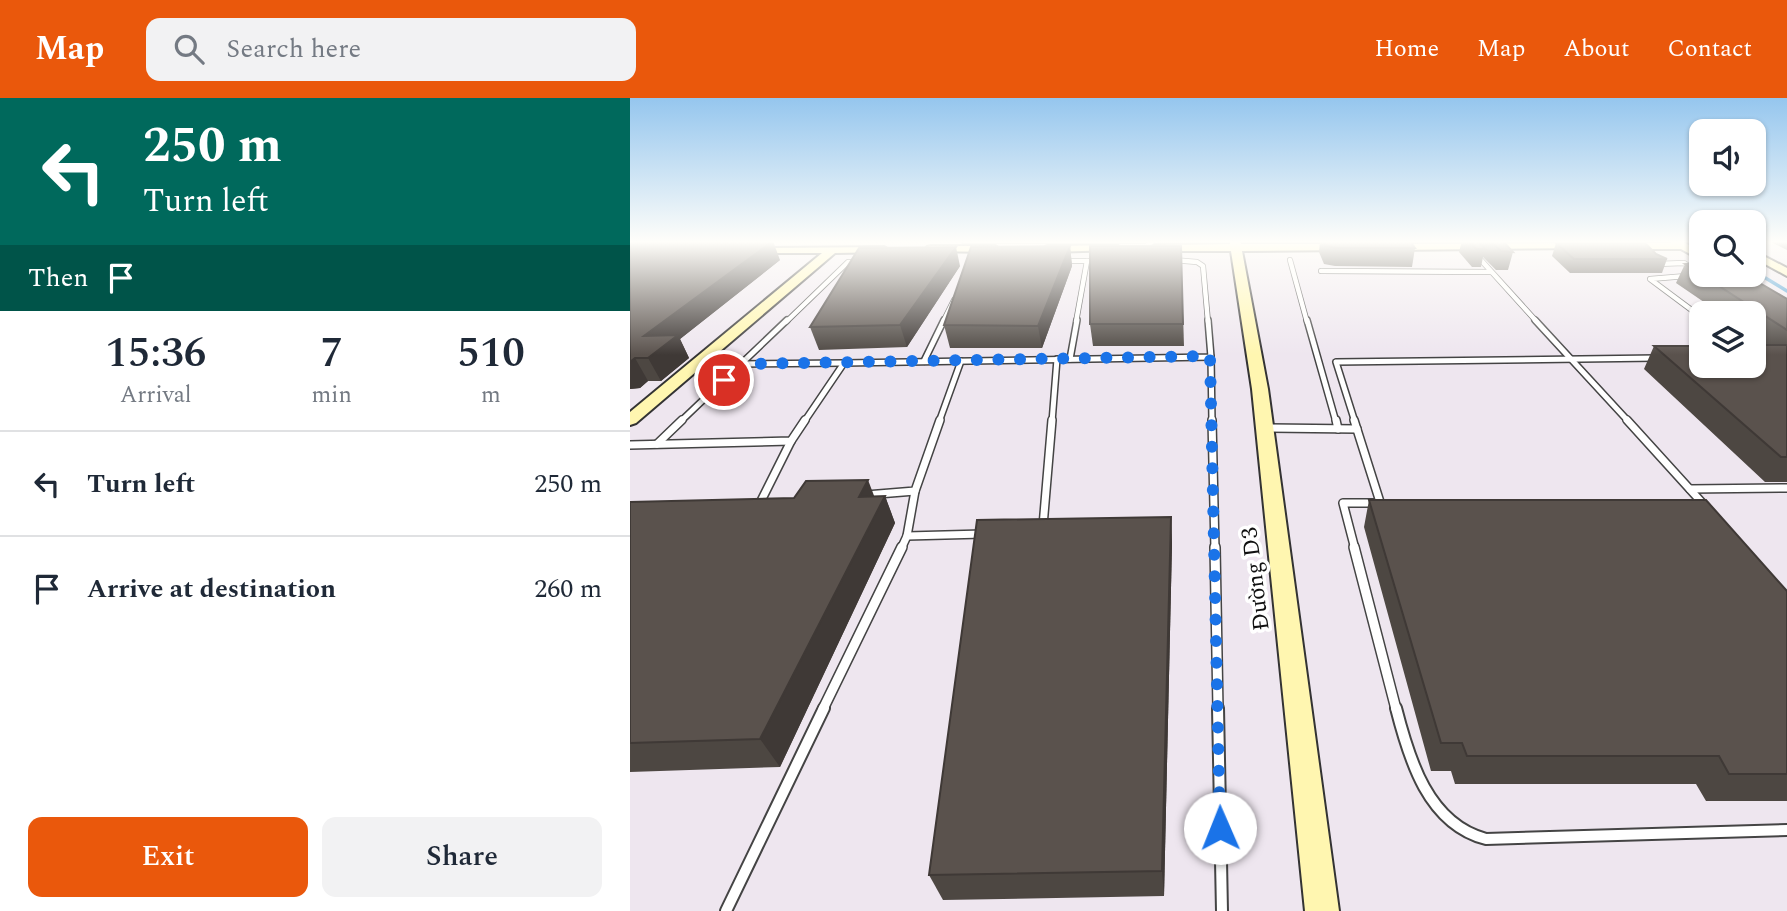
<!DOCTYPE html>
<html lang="en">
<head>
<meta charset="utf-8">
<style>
	body { margin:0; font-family:Spectral,serif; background:#f2f2f3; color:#1f2937; height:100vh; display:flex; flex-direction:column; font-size:26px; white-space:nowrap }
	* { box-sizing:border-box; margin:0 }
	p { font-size:23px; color:#747a83 }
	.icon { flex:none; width:38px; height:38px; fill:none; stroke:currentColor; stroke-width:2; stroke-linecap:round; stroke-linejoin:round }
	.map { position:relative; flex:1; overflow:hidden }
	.sheet { display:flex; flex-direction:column; background:#fff; width:630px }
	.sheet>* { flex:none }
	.top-card { background:#00695c; color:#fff; overflow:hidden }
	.fabs { position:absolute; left:1059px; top:21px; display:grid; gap:14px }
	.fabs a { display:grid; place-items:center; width:77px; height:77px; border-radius:14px; background:#fff; box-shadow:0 2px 5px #0004; font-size:35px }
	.pin { position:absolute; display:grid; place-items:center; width:60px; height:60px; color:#fff; margin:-30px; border:4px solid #fff; border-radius:50%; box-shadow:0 2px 7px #0007 }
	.me { position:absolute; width:77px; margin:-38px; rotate:359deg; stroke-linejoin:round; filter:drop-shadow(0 0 5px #0008) }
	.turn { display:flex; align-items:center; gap:24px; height:147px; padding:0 28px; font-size:32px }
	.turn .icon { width:91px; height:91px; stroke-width:2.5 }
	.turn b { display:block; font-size:49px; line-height:60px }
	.then { display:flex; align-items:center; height:66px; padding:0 28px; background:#0003; gap:14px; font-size:26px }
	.eta { display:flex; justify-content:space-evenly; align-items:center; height:119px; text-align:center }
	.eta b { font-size:42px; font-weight:600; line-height:49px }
	.button { display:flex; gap:14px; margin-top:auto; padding:14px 28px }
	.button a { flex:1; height:80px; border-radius:14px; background:#ea580c; color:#fff; font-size:28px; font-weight:600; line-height:80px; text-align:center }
	.button a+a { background:#f2f2f3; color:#1f2937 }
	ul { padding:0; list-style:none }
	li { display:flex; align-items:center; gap:21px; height:105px; padding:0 28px; border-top:2px solid #e0e1e3 }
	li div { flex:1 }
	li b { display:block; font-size:26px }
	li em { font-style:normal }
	header { display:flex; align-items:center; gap:42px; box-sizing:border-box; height:98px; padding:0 35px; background:#ea580c; color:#fff }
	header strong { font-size:33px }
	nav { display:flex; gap:38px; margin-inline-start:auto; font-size:24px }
	.search { width:490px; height:63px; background:#f2f2f3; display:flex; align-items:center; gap:18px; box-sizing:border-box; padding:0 24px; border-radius:14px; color:#747a83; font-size:26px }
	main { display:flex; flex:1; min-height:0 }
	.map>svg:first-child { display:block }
</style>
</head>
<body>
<header>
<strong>Map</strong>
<div class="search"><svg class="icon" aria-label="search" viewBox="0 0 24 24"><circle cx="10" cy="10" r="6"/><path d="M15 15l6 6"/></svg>Search here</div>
<nav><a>Home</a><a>Map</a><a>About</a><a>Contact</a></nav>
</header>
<main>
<section class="sheet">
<div class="top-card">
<div class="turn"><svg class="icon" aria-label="left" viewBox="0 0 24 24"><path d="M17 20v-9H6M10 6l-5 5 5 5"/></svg><div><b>250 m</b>Turn left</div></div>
<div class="then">Then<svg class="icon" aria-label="arrive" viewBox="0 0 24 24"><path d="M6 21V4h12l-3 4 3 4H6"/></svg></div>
</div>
<div class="eta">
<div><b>15:36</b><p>Arrival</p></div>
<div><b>7</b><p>min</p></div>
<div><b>510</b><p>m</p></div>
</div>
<ul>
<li><svg class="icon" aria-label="left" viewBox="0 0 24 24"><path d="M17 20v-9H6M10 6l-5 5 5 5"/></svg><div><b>Turn left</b></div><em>250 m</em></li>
<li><svg class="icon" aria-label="arrive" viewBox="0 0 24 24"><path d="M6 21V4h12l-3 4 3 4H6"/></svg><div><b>Arrive at destination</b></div><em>260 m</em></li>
</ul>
<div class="button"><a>Exit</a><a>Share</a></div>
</section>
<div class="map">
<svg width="1157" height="813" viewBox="0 0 1157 813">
	<rect width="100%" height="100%" fill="#fffdf5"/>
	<path fill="#eee6ef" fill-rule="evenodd" d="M0,143H1071V177H1124V143H1157V813H0ZM1071,215H1124V268H1071Z"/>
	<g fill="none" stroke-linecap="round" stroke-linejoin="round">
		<path stroke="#3f96cf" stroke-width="3.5" d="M1124,173L1157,193"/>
		<g stroke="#444" stroke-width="6">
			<g id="lane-far4">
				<path d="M334,143H514"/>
				<path d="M850,161L907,224"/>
				<path d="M543,162L567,164L573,168L578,224"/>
				<path d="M660,162L677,224"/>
				<path d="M434,163H468"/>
				<path d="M1027,166L1054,165L1071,176"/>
				<path d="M691,173L861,174"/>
				<path d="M1056,178L1020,181L1071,219"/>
				<path d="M156,224L218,164H226"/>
				<path d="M313,224L324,202"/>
				<path d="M446,224L457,163"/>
			</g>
		</g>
		<g stroke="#444" stroke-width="8">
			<g id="lane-far3">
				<path d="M677,222L706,324"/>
				<path d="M905,222L999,324"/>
				<path d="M581,259L582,324"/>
				<path d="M440,261L447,222"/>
				<path d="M294,263L314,222"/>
				<path d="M111,266L214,265"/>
				<path d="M50,324L157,222"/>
				<path d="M174,324L214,265L581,259L578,222"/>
				<path d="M309,324L331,263"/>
				<path d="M422,324L427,261"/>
				<path d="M725,324L706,264L1027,260"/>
			</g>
		</g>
		<g stroke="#444" stroke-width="10">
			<g id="lane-far2">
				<path d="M582,322L585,451"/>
				<path d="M706,322L708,331"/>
				<path d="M724,322L750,404"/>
				<path d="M997,322L1076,409"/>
				<path d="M637,330L727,331"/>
				<path d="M27,346L52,322"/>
				<path d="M0,347L161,343L175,322"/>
				<path d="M1060,391L1157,390"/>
				<path d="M236,397L285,393L310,322"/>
				<path d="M130,405L161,343"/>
				<path d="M413,428L422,322"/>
				<path d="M277,438L353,436"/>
				<path d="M271,451L277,438L285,393"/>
				<path d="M725,451L713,405H748"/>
			</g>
		</g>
		<g stroke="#444" stroke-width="12">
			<g id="lane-far1">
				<path d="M585,449L588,611"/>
				<path d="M724,449L766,611"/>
				<path d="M193,611L272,449"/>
			</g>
		</g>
		<g stroke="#444" stroke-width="14">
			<g id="lane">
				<path d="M588,610L592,813"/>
				<path d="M766,610C779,661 798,726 856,741L1157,732"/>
				<path d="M96,813L194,610"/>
			</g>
		</g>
		<g stroke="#333" stroke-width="4">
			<g id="secondary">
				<path d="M600,143H610L611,146H715L720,149L715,152L612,153L638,291L709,813H675L622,291L601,153H525L520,150L525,147L600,146Z"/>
				<path d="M1040,143H1052L1071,154V162L1051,151H991L986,148L991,145H1041Z"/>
				<path d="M950,145L955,148L954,150L760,152L755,149L760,146Z"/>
				<path d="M484,147L488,148V152L417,154L412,151L417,148Z"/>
				<path d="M301,148H365L370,151L365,154L297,153V149Z"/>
				<path d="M254,149L259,152L258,154L205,155L6,325L0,327V314L192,155H123L118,152L119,150Z"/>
				<path d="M1124,153L1157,170V178L1124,160Z"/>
			</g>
		</g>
		<use href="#lane-far4" stroke="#fff" stroke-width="4.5"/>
		<use href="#lane-far3" stroke="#fff" stroke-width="5"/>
		<use href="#lane-far2" stroke="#fff" stroke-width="7"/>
		<use href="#lane-far1" stroke="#fff" stroke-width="9"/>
		<use href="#lane" stroke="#fff" stroke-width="10"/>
		<use href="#secondary" fill="#fff6b0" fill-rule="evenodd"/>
	</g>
	<g fill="#4d4742">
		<path d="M690,143H780L785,150L782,169L705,168L694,166L689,154Z"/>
		<path d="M832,143H873L883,154L878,172H866L853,159L851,169H842L829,154Z"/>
		<path d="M1139,143H1157V152Z"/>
		<path d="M0,144L150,162L50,241L59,260L31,283H18L10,290L0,291Z"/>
		<path d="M926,145L1026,156L1037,161L1032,175H940L922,158Z"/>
		<path d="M440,148L442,168L412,250H320L314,227Z"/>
		<path d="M551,148L554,248H463L460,226Z"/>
		<path d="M1071,165V177H1116L1157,201V384H1135L1014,271L1024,248L1135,247L1124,239V215H1090L1046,185L1055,166Z"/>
		<path d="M330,168L277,249L189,252L180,229Z"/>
		<path d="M255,398L265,425L150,669L0,674V404Z"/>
		<path d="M739,402L1157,493V703H1076L1066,686H825L821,673H801L734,429Z"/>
		<path d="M541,419L542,446L534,798L313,802L299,777Z"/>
	</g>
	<g fill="#3f3936">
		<path d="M143,143L150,162L50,241L59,260L31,283L18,260L14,238Z"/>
		<path d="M440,148L442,168L412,250L408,228Z"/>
		<path d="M326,149L330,168L277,249L270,227Z"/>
		<path d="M5,260L18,283L10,290L0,291V264Z"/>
		<path d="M238,382L248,408L229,399Z"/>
		<path d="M255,398L265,425L150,669L130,641Z"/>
		<path d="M541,419L542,446L534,798L532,773Z"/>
	</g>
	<g fill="#5a524d" stroke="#3f3936" stroke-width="2">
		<path d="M143,143L14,238L48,237L18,260H5L0,264V144Z"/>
		<path d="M694,143H780L785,150H707L696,148Z"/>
		<path d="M839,143H850L849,144L855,151H846Z"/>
		<path d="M860,143H873L883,154L871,153Z"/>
		<path d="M926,145H1015L1026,156L1037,161H944Z"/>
		<path d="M440,148L408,228L314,227L341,149Z"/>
		<path d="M460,148H551L553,226H460Z"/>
		<path d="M326,149L270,227L180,229L229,150Z"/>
		<path d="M1071,165V176L1055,166Z"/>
		<path d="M1072,177H1116L1157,201V232Z"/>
		<path d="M1124,247H1157V359H1151L1024,248H1071V268H1124Z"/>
		<path d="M238,382L229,399L255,398L130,641L0,645V404L164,400L176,383Z"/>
		<path d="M739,402H1076L1157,493V676H1099L1089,658H837L832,645H811Z"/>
		<path d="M541,419L532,773L299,777L347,422Z"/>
	</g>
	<linearGradient id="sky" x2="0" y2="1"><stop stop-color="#95c6ee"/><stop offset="0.56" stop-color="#fffefa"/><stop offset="1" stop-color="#fffefa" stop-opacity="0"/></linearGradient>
	<rect width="1157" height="257" fill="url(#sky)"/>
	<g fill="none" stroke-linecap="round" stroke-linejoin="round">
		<path stroke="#1a73e8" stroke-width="12" stroke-dasharray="0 21.6" d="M94,282L111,266L580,258L590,730"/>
	</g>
	<g text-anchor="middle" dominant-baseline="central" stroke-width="7" stroke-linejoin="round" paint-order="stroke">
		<g font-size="23" fill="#111" stroke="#fff">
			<text transform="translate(626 481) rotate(-97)">Đường D3</text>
		</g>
	</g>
</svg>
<div class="fabs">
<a><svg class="icon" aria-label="sound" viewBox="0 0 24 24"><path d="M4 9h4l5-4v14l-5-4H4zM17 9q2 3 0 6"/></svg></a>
<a><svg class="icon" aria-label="search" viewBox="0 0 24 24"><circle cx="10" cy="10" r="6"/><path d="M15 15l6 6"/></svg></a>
<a><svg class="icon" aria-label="layers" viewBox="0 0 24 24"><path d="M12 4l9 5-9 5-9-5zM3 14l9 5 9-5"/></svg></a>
</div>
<div class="pin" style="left:94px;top:282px;background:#d93025"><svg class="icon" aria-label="arrive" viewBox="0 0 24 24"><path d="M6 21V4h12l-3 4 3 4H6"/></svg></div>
<svg class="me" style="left:590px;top:730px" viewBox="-20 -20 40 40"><circle r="19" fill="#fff"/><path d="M0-13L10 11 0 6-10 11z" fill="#1a73e8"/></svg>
</div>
</main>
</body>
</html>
